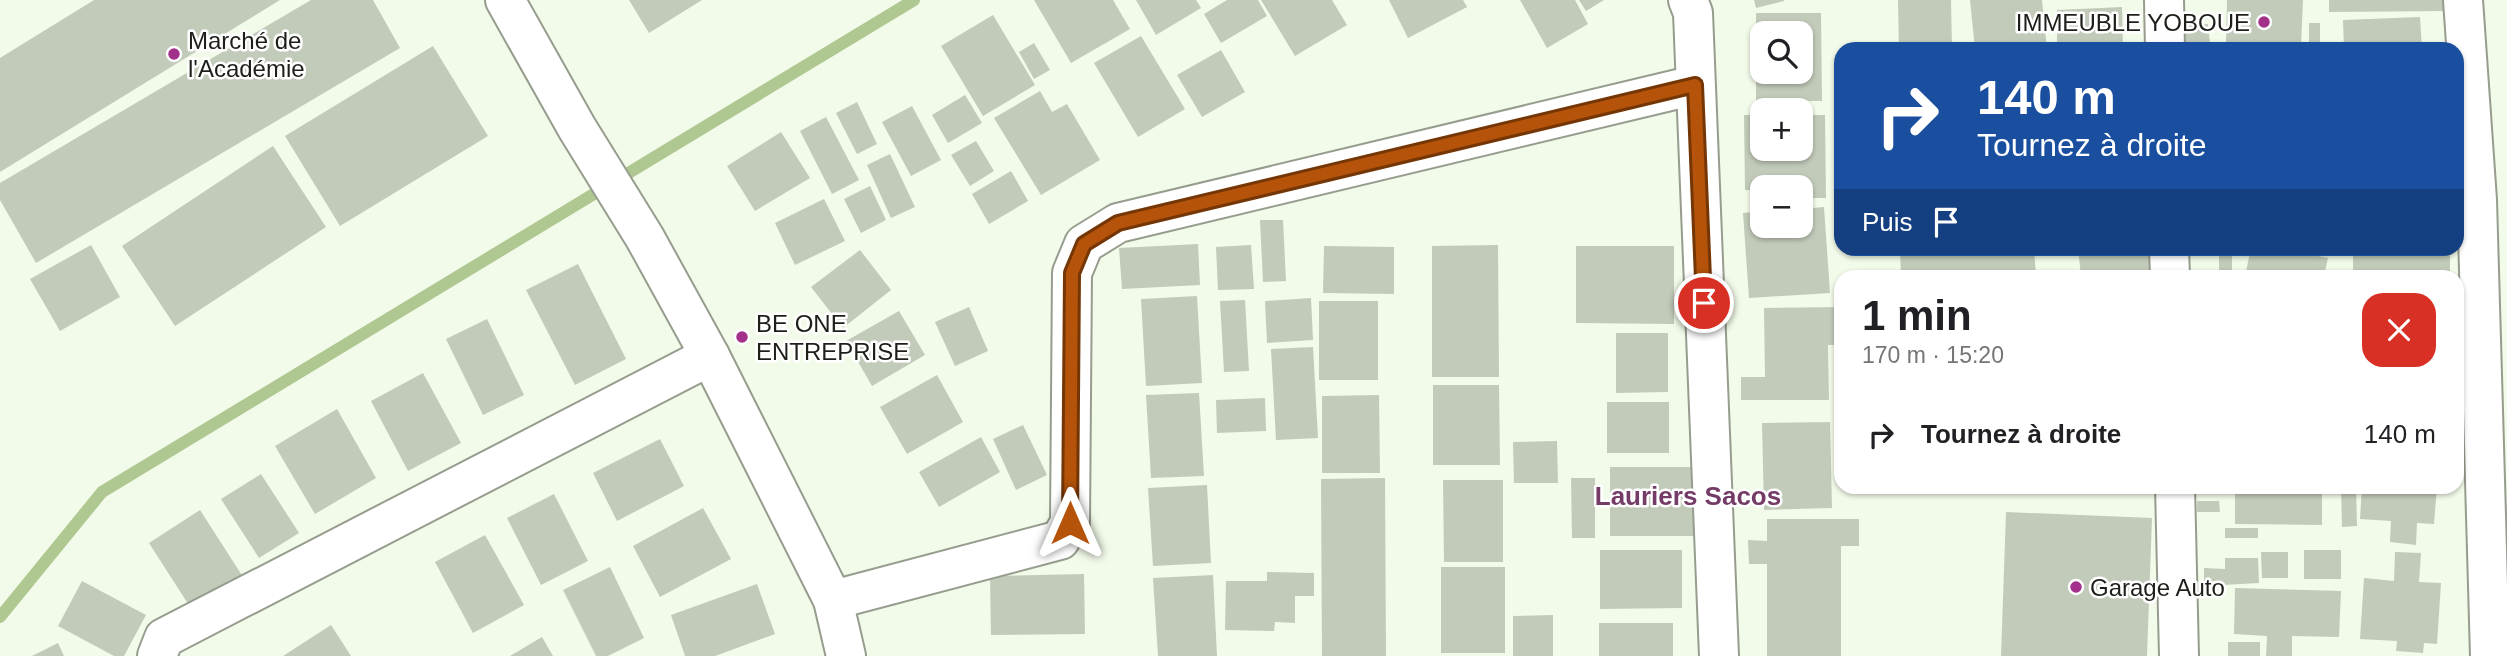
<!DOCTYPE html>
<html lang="fr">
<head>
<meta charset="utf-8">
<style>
	body { margin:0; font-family:Arial,sans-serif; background:#f2f2f2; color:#202124; height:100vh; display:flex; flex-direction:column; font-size:26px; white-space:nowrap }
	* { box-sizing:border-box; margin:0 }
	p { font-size:23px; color:#757577 }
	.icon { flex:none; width:38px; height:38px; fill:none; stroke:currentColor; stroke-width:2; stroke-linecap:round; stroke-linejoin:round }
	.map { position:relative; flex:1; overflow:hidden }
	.drawer { position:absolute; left:1834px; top:270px; width:630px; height:224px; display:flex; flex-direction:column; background:#fff; border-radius:21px; box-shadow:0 2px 5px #0004 }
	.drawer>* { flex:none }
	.guide { position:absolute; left:1834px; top:42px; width:630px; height:214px; border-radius:21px; box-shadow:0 2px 5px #0004; background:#1a4fa0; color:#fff; overflow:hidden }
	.buttons { position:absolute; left:1750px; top:21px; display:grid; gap:14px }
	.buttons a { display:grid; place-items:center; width:63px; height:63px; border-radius:14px; background:#fff; box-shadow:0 2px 5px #0004; font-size:35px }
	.pin { position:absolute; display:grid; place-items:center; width:60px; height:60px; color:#fff; margin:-30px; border:4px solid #fff; border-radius:50%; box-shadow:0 2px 7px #0007 }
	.me { position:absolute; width:77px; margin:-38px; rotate:0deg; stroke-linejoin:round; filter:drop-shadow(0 0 5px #0008) }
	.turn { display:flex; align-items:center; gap:24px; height:147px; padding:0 28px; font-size:32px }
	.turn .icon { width:91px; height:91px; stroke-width:2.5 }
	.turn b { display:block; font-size:49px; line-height:60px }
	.then { display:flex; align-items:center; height:66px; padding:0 28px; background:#0003; gap:14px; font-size:26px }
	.round { display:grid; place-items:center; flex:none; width:74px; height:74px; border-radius:21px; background:#f2f2f2 }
	.head { display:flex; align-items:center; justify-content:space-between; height:119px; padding:0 28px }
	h1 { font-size:42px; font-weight:800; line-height:52px }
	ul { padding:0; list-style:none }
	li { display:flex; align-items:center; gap:21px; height:91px; padding:0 28px }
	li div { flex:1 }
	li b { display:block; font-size:26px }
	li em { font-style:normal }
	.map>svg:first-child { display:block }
</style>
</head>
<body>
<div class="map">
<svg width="2507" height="656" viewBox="0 0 2507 656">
	<rect width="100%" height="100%" fill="#f2fae9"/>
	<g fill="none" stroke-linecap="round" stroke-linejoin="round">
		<path stroke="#afc790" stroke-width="12" d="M0,617L102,492L914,0"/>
	</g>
	<g fill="#c2caba" fill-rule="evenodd">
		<path d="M94,0H280L0,172V58Z"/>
		<path d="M311,0H373L400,48L36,263L0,200V183Z"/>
		<path d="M629,0H702L649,33Z"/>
		<path d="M1034,0H1113L1130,29L1071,63Z"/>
		<path d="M1136,0H1196L1201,8L1156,35Z"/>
		<path d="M1227,0H1258L1267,16L1221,43L1204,14Z"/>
		<path d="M1261,0H1332L1347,25L1295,56Z"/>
		<path d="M1389,0H1463L1467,7L1408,38Z"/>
		<path d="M1520,0H1575L1588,24L1547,48Z"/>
		<path d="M1579,0H1604L1586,11Z"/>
		<path d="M1754,0H1784V1L1756,8Z"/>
		<path d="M1898,0H1951L1952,49H1899Z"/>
		<path d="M1970,0H2042L2047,49H1975Z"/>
		<path d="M2227,0H2303L2301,46L2226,43Z"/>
		<path d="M2329,0H2448V11L2329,12Z"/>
		<path d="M2122,7L2123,49H2057V10Z"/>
		<path d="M1756,13H1821L1822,101H1756ZM1762,33H1801V72H1762Z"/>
		<path d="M993,15L1035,85L983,116L941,46Z"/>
		<path d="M2420,17L2422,49H2344L2343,20Z"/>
		<rect x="2309" y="23" width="11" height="23"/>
		<path d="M2208,24L2210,43H2185L2184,25Z"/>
		<path d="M1141,36L1185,109L1138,137L1094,63Z"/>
		<path d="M1034,43L1050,70L1034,79L1019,52Z"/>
		<path d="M433,46L488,136L340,226L285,136Z"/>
		<path d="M1221,50L1245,92L1202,117L1177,75Z"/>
		<path d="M1040,91L1052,112L1067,104L1100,160L1041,195L994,118Z"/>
		<path d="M965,95L982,123L948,143L932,115Z"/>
		<path d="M857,102L877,144L857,154L836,113Z"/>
		<path d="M912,106L941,160L911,176L882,122Z"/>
		<path d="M1744,115H1762V149H1801V115H1825L1826,198H1801V187H1762V198L1759,199L1758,190H1745Z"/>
		<path d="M826,117L859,180L832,194L800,131Z"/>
		<path d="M781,132L810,178L755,211L727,166Z"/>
		<path d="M976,141L994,171L970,186L951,155Z"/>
		<path d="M273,146L326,227L175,326L122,246Z"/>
		<path d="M890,154L915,207L891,218L867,165Z"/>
		<path d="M1011,171L1028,201L989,224L972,194Z"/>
		<path d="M870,186L886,220L861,233L844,199Z"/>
		<path d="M824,199L845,241L795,265L775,223Z"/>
		<path d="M1824,207L1830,293L1749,298L1743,213L1762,211V226H1801V209Z"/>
		<path d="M1260,220H1283L1286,281L1263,282Z"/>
		<path d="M1198,244L1200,285L1122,289L1119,248Z"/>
		<path d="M91,245L120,297L60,331L30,279Z"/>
		<path d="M1251,245L1254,289L1218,290L1216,247Z"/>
		<path d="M1498,245L1499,377H1432V246Z"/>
		<path d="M1324,246L1394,247V294L1323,293Z"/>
		<path d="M1576,246H1674V324L1576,323Z"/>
		<path d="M1900,248H2034L2036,276H1901Z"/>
		<path d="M2078,248H2150L2153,276H2081Z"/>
		<path d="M2251,248H2280L2328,258L2324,276H2245Z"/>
		<rect x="2353" y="248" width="97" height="28"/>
		<path d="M860,250L891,290L843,328L811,287Z"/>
		<rect x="2219" y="255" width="13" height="21"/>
		<path d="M578,264L626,359L575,385L526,290Z"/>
		<path d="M1197,296L1202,383L1146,386L1141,299Z"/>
		<path d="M1311,298L1313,340L1267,343L1265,301Z"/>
		<path d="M1245,300L1249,371L1224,372L1220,301Z"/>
		<rect x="1319" y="301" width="59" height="79"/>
		<path d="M969,307L988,351L955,366L935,322Z"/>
		<path d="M1841,307V345H1828L1829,400H1741V377H1765L1764,308Z"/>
		<path d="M899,311L925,355L872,386L846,341Z"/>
		<path d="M487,319L524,395L483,415L446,339Z"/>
		<path d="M1616,333H1668V392L1616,393Z"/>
		<path d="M1313,347L1318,438L1276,440L1271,349Z"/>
		<path d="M423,373L461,443L408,471L371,401Z"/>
		<path d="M937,375L963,422L907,454L880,407Z"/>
		<path d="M1433,385H1499L1500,465H1433Z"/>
		<path d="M1199,393L1204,476L1151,478L1146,395Z"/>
		<path d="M1379,395L1380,473H1322V396Z"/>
		<path d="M1265,398L1266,431L1217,433L1216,400Z"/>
		<rect x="1607" y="402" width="62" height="51"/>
		<path d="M337,409L376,478L315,514L275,446Z"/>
		<path d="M1830,422L1832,508L1764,510L1762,423Z"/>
		<path d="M1023,425L1047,475L1016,490L993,439Z"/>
		<path d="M981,437L1000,472L939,507L919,472Z"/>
		<path d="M660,439L684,486L617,521L593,473Z"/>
		<path d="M1557,441L1558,483H1514L1513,442Z"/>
		<path d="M1610,467H1695L1696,536H1610Z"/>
		<path d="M261,474L299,533L259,558L221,499Z"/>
		<path d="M1385,478L1386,656H1322L1321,479Z"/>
		<path d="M1571,478H1595V538H1572Z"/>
		<path d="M1443,480H1503V562H1444Z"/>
		<path d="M1207,485L1211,563L1153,566L1148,488Z"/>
		<rect x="2200" y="486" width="24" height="7"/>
		<path d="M2235,486H2322V525L2235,524Z"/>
		<path d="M2341,486H2356L2357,526L2342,527Z"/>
		<path d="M2362,486H2437L2434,524L2417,523L2416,545L2390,542L2391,521L2360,519Z"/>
		<path d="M554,494L588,561L541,585L507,518Z"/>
		<path d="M2197,501H2219L2220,512H2197Z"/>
		<path d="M703,508L731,559L660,597L633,546Z"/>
		<path d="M200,510L243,577L192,610L149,543Z"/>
		<path d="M2006,512L2152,518L2147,656H2001Z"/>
		<path d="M1767,519H1859V546H1841V656H1767V564H1749L1748,540L1767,541Z"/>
		<rect x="2225" y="528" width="33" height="10"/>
		<path d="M485,535L524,605L473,633L435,562Z"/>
		<path d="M1600,550H1682V608L1600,609Z"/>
		<rect x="2304" y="550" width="37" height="29"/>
		<path d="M2261,552H2288V578H2262Z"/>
		<path d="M2395,552L2421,553L2419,582L2441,583L2437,644L2424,643L2423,653L2396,651L2397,641L2360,639L2364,578L2394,581Z"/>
		<path d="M2225,558H2258L2259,583L2204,586V568L2225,569Z"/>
		<path d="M610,567L644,638L608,656H596L563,590Z"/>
		<rect x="1441" y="567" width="64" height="86"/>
		<path d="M1267,572L1314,573V596H1295V623L1275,622L1274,631L1225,630L1226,581H1267Z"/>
		<path d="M1084,574L1085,634L991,635L990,576Z"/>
		<path d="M1213,575L1217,656H1158L1153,578Z"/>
		<path d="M82,581L146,615L124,656H114L58,626Z"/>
		<path d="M757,584L775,634L715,656H685L671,615Z"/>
		<path d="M2235,588L2341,591L2339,637L2292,636V656H2266L2267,636L2234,634Z"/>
		<path d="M1553,615V656H1513V616Z"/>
		<rect x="1599" y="623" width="74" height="33"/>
		<path d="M331,625L351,656H283Z"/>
		<path d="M542,637L553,656H510Z"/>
		<rect x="2228" y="642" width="32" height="14"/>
		<path d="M58,643L64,656H32Z"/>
	</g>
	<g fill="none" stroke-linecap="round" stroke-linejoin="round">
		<g stroke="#969d8e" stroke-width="42">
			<g id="street">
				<path d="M505,0L577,128L645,238L710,356L833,600L846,656"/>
				<path d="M1688,0L1693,13L1719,656"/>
				<path d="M2164,0L2165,49"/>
				<path d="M2463,0L2477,200L2490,656"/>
				<path d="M2169,248L2170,276"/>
				<path d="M2175,486L2179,656"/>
				<path d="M833,600L1060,540L1070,523L1072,273L1084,244L1118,223L1695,85"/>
				<path d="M157,656L164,638L710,356"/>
			</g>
		</g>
		<use href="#street" stroke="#fff" stroke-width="38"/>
	</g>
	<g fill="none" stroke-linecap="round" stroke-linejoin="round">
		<g stroke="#753606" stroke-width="18">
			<path id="route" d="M1070,523L1072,273L1084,244L1118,223L1695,85L1704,303"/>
		</g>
		<use href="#route" stroke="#b45309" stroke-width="12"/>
	</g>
	<g fill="#a3308b" stroke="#fff" stroke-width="2.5">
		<circle cx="2264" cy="22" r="7"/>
		<circle cx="174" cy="54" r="7"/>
		<circle cx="742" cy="337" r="7"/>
		<circle cx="2076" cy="587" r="7"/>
	</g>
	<g text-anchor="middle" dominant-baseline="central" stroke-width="5" stroke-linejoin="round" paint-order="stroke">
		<g font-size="24" fill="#1d1f19" stroke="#fff" text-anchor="start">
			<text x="2250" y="22" text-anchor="end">IMMEUBLE YOBOUE</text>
			<text x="188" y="40">Marché de<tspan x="188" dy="28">l'Académie</tspan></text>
			<text x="756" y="323">BE ONE<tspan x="756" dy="28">ENTREPRISE</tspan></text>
			<text x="2090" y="587">Garage Auto</text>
		</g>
		<g font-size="26" font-weight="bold" fill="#753b67" stroke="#fff">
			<text x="1688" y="496">Lauriers Sacos</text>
		</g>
	</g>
</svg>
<div class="buttons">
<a><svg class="icon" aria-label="search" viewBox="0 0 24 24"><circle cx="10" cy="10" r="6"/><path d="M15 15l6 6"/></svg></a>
<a>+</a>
<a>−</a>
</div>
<div class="pin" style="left:1704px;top:303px;background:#d93025"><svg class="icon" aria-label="arrive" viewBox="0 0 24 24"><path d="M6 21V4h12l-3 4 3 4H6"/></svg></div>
<svg class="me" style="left:1070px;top:523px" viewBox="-20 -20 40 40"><path d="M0-17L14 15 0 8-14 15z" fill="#b45309" stroke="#fff" stroke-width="4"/></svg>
<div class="guide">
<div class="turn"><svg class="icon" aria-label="right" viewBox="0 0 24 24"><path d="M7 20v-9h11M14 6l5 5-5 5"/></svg><div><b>140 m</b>Tournez à droite</div></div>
<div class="then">Puis<svg class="icon" aria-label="arrive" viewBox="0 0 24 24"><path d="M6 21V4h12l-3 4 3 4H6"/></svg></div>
</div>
<section class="drawer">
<div class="head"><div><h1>1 min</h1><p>170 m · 15:20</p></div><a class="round" style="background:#d93025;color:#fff"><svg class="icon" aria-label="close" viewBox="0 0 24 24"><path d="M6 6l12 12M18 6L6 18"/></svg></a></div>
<ul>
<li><svg class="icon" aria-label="right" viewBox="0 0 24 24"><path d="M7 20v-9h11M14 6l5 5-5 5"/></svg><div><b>Tournez à droite</b></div><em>140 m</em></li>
</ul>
</section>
</div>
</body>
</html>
